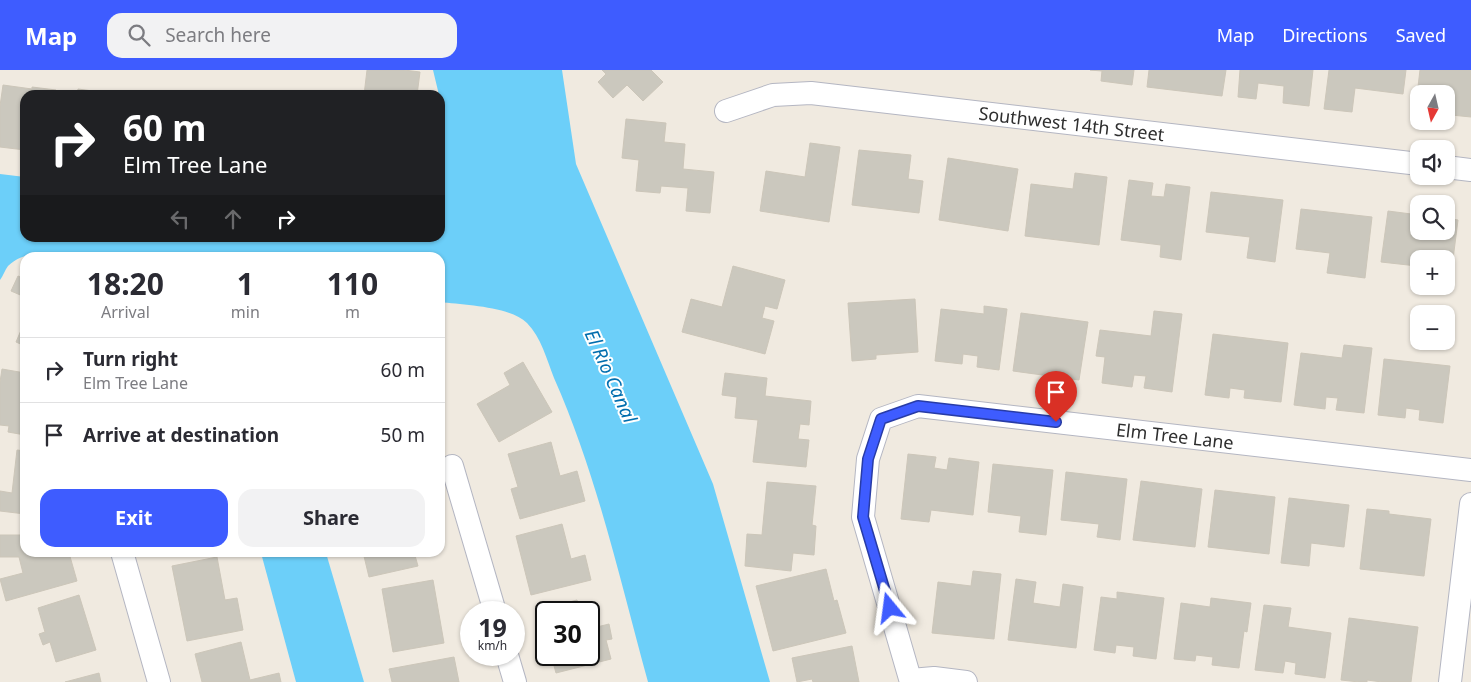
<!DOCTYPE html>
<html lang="en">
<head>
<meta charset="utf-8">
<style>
	body { margin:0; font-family:"Noto Sans",sans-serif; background:#f2f2f3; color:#2b2b33; height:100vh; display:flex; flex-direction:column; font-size:19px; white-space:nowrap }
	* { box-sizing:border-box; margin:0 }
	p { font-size:16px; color:#7c7c81 }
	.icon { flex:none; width:28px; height:28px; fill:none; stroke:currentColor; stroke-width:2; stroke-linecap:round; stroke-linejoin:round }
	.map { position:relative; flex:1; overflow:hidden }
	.side { position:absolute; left:20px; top:182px; width:425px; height:305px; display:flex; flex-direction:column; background:#fff; border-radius:15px; box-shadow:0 1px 4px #0004 }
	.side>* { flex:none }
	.hud { position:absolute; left:20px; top:20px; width:425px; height:152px; border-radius:15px; box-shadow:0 1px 4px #0004; background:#202124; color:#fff; overflow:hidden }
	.needle { width:32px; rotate:188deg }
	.tools { position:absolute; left:1410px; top:15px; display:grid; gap:10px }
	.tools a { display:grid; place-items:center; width:45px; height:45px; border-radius:10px; background:#fff; box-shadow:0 1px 4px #0004; font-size:25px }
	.speed { position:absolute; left:460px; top:531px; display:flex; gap:10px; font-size:25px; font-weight:700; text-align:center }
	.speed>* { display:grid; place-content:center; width:65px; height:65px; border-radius:50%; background:#fff; box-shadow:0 1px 4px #0004; line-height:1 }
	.speed small { font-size:12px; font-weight:400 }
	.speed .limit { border:2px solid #111; border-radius:8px; background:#fff; color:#111 }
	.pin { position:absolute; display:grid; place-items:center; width:42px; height:42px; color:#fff; margin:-51px -21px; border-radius:50% 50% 50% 0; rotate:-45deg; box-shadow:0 0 5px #0007 }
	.pin .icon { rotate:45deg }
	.me { position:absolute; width:55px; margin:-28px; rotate:344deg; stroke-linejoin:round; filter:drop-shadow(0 0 4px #0008) }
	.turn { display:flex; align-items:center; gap:18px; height:105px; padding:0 20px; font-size:22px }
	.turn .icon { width:65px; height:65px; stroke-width:2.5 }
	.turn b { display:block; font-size:35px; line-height:42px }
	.lanes { display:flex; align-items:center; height:48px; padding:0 20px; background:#0003; justify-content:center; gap:25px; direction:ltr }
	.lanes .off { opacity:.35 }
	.eta { display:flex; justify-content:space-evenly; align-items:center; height:85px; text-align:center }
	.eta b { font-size:30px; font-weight:700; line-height:35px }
	.action { display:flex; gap:10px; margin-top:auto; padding:10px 20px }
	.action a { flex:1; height:58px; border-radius:15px; background:#3e5cff; color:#fff; font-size:20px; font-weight:700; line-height:58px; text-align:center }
	.action a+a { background:#f2f2f3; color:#2b2b33 }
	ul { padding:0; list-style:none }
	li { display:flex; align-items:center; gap:15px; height:65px; padding:0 20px; border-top:1px solid #e1e1e2 }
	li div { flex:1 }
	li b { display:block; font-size:19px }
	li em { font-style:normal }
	header { display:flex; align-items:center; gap:30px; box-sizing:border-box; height:70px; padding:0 25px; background:#3e5cff; color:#fff }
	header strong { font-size:24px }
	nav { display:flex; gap:28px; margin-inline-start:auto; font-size:18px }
	.search { width:350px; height:45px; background:#f2f2f3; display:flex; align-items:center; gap:12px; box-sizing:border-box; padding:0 18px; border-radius:15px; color:#7c7c81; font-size:19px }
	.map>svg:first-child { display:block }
</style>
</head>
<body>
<header>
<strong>Map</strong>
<div class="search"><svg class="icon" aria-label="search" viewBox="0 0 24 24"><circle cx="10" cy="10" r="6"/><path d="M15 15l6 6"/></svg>Search here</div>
<nav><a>Map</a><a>Directions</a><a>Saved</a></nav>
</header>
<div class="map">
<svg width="1471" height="612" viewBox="0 0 1471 612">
	<rect width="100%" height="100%" fill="#f0eae0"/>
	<g fill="#6ccff9">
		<path d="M433,0H562L576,94L713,414L770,612H648C620,510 597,405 554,308C547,290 541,267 527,253C509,236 464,235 440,232V188H85C60,185 29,176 8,196C5,200 3,206 0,210V104L25,107V168H440V56L442,38L440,25H439Z"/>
		<path d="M261,483H326L364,612H296Z"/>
	</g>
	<g fill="#cbc8be" stroke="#ccc6b9" fill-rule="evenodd">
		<path d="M367,0H404L420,2L417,25H364Z"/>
		<path d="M602,0H651L663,12L643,31L627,15L613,28L598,12L606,4Z"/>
		<path d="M1090,0H1134L1132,15L1101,11L1102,1Z"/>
		<path d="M1149,0H1226L1222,26L1147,17Z"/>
		<path d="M1240,0H1313L1309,36L1283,33L1284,16L1258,13L1256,29L1238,27Z"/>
		<path d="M1329,0H1406L1403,24L1355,18L1352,42L1324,39Z"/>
		<path d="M1420,0H1471V47L1451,45L1450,54L1425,51H1446V24H1419V51L1414,50Z"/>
		<path d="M3,15L32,19V17L56,20L55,25H25V80L0,77V36Z"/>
		<path d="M78,19L122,25H77Z"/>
		<path d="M626,49L666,53L664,72L685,74L683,99L714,102L710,143L686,141L688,118L661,116L660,123L636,121L639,90L622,88Z"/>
		<path d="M810,73L840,77L829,152L760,141L766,101L805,107Z"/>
		<path d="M859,80L911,85L908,109L923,111L919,143L852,135Z"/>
		<path d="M948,88L1018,99L1008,161L939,150Z"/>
		<path d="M1075,103L1107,107L1099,175L1025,166L1031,114L1073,119Z"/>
		<path d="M1129,110L1153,113L1151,126L1164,127L1166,114L1190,117L1181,190L1160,187L1161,175L1121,170Z"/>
		<path d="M1211,122L1283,130L1275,192L1247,188L1250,167L1206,162Z"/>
		<path d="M1301,139L1372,147L1365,208L1327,203L1330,183L1296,179Z"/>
		<path d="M1388,141L1419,145V161H1446V148L1458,150L1449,221L1414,217L1417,196L1381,192ZM1419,189H1446V216H1419Z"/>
		<path d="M733,196L785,210L777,239L765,236L762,248L774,251L765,284L682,262L691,229L722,237Z"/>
		<path d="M18,206L25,209V227L11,221Z"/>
		<path d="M915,229L918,282L876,285V289L852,291L848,233Z"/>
		<path d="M984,236L1007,239L999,300L977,297L978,286L963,284L962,294L935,291L941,239L984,244Z"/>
		<path d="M1154,241L1182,244L1172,322L1144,318L1146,306L1134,305L1132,317L1102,313L1105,287L1096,286L1100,260L1151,266Z"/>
		<path d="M1021,243L1088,252L1079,310L1013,301Z"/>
		<path d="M25,251V276L16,272Z"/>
		<path d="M1213,264L1288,273L1281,332L1244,328L1245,320L1230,318L1229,328L1205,325Z"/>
		<path d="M1344,275L1372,278L1364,343L1336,340L1338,328L1326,327L1325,339L1294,335L1301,283L1342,288Z"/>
		<path d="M1384,289L1450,296L1443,353L1419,350L1420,340L1406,338L1405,348L1378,345Z"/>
		<path d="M523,292L552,342L499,372L477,334L510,315L504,303Z"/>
		<path d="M2,299L25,303V365L8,362L9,356L0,355V312Z"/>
		<path d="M725,303L767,308L765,326L811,331L809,355L800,354L798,369L809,370L806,397L753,392L758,350L735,348L737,327L722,325Z"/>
		<path d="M551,372L560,406L577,401L585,431L520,449L511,419L518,417L508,384Z"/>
		<path d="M17,380L25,381V444L0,441V421L12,423Z"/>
		<path d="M908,384L936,387L934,398L947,400L949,388L979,392L973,445L931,440L929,452L901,449Z"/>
		<path d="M993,394L1053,400L1046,465L1019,462L1021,446L988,442Z"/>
		<path d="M1066,402L1127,409L1120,470L1097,467L1099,454L1061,450Z"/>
		<path d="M1141,411L1202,419L1195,477L1133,470Z"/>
		<path d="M767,412L816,416L812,455L816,456L814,485L793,483L791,501L745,496L747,464L762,465Z"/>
		<path d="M1215,420L1275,427L1269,484L1208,477Z"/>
		<path d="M1289,428L1349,435L1344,477L1311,473L1309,496L1281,493Z"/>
		<path d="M1367,439L1389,441V444L1431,449L1424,506L1360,499Z"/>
		<path d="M562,454L571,489L585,485L591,510L531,525L516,466Z"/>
		<path d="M0,465H25V482H57V486L69,483L77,511L6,531L0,509L23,503L19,487H0Z"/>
		<path d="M363,482H414L418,496L369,507Z"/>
		<path d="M217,487L225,530L237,528L243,560L187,571L172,496Z"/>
		<path d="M826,499L834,531L837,530L846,563L773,581L756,516Z"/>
		<path d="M973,501L1001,504L994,569L932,563L938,512L971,516Z"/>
		<path d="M1016,509L1036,512L1033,533L1060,537L1063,514L1083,517L1076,578L1008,570Z"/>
		<path d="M433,510L444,573L393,582L382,519Z"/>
		<path d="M1117,522L1164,528L1156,589L1133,586L1134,577L1116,575L1115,583L1094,580L1101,527L1117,529Z"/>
		<path d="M79,525L96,580L56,592L50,572L43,575L39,564L45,562L38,538Z"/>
		<path d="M1211,528L1251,533L1247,562L1244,561L1239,598L1212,595L1213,587L1196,585L1195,591L1174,589L1181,533L1210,537Z"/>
		<path d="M577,530L581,542H546V567L539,540Z"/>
		<path d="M1264,535L1291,538L1288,557L1331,563L1325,608L1295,604L1296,593L1285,591L1283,603L1255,600Z"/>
		<path d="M1349,548L1418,557L1411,612H1382L1367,610V612H1359L1341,610Z"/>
		<path d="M609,554L612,569L606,570L611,589L556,603L551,585H589V559Z"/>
		<path d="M241,572L250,610L279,603L281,612H202L195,584Z"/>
		<path d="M852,576L859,612H813L812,609L797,612L792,588Z"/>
		<path d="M454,587L459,612H392L389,599Z"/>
		<path d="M99,603L101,612H65Z"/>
	</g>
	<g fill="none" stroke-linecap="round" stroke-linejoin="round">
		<g stroke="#b4b6c2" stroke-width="24">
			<g id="minor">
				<path id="s1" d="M726,41L773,25L811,23L1419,94"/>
				<path d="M1446,97L1471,100"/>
				<path d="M452,396L495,542"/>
				<path d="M122,482L159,612"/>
				<path d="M507,585L515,612"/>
				<path d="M911,610L934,608L966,612"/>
				<path id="s2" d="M911,612L863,447L868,389L881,349L918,336L1471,400"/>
				<path d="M1450,612L1471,434"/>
			</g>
		</g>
		<use href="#minor" stroke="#fff" stroke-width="22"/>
	</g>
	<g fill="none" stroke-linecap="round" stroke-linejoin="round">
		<g stroke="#283ca6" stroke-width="12">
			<path id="route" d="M890,538L863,447L868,389L881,349L918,336L1056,352"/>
		</g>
		<use href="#route" stroke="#3e5cff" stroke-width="9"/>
	</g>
	<g text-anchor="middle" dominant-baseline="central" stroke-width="4" stroke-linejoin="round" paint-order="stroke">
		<g font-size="18" fill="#2e2e2e" stroke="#fff">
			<text stroke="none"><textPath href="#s1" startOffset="350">Southwest 14th Street</textPath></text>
			<text stroke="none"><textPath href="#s2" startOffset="570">Elm Tree Lane</textPath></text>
		</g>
		<g font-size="19" font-style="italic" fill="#026eae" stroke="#fff">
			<text transform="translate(611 306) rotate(66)">El Rio Canal</text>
		</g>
	</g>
</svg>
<div class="tools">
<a><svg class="needle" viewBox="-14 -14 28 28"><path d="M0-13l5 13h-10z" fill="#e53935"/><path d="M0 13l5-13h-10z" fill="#7c7c81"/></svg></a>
<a><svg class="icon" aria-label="sound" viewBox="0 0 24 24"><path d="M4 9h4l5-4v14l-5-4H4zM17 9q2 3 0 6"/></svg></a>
<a><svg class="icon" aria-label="search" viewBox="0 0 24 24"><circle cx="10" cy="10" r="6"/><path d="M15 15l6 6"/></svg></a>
<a>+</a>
<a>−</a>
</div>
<div class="speed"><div>19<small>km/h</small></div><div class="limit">30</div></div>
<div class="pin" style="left:1056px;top:352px;background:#d93025"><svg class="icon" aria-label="arrive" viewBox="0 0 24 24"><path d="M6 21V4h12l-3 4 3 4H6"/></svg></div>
<svg class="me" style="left:890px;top:538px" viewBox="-20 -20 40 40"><path d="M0-17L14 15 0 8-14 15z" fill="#3e5cff" stroke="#fff" stroke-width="4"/></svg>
<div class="hud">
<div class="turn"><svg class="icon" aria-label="right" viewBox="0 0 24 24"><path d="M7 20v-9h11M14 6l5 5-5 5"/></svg><div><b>60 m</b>Elm Tree Lane</div></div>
<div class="lanes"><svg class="icon off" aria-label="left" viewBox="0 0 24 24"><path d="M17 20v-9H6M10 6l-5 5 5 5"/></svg><svg class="icon off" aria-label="ahead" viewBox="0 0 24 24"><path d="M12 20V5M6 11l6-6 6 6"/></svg><svg class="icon" aria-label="right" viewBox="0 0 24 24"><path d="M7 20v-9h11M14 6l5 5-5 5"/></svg></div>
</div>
<section class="side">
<div class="eta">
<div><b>18:20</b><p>Arrival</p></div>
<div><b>1</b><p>min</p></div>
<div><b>110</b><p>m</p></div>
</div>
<ul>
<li><svg class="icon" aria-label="right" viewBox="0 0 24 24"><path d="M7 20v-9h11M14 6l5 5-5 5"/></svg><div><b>Turn right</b><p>Elm Tree Lane</p></div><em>60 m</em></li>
<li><svg class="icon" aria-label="arrive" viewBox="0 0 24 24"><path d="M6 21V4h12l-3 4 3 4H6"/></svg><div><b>Arrive at destination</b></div><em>50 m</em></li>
</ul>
<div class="action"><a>Exit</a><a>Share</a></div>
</section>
</div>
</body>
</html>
